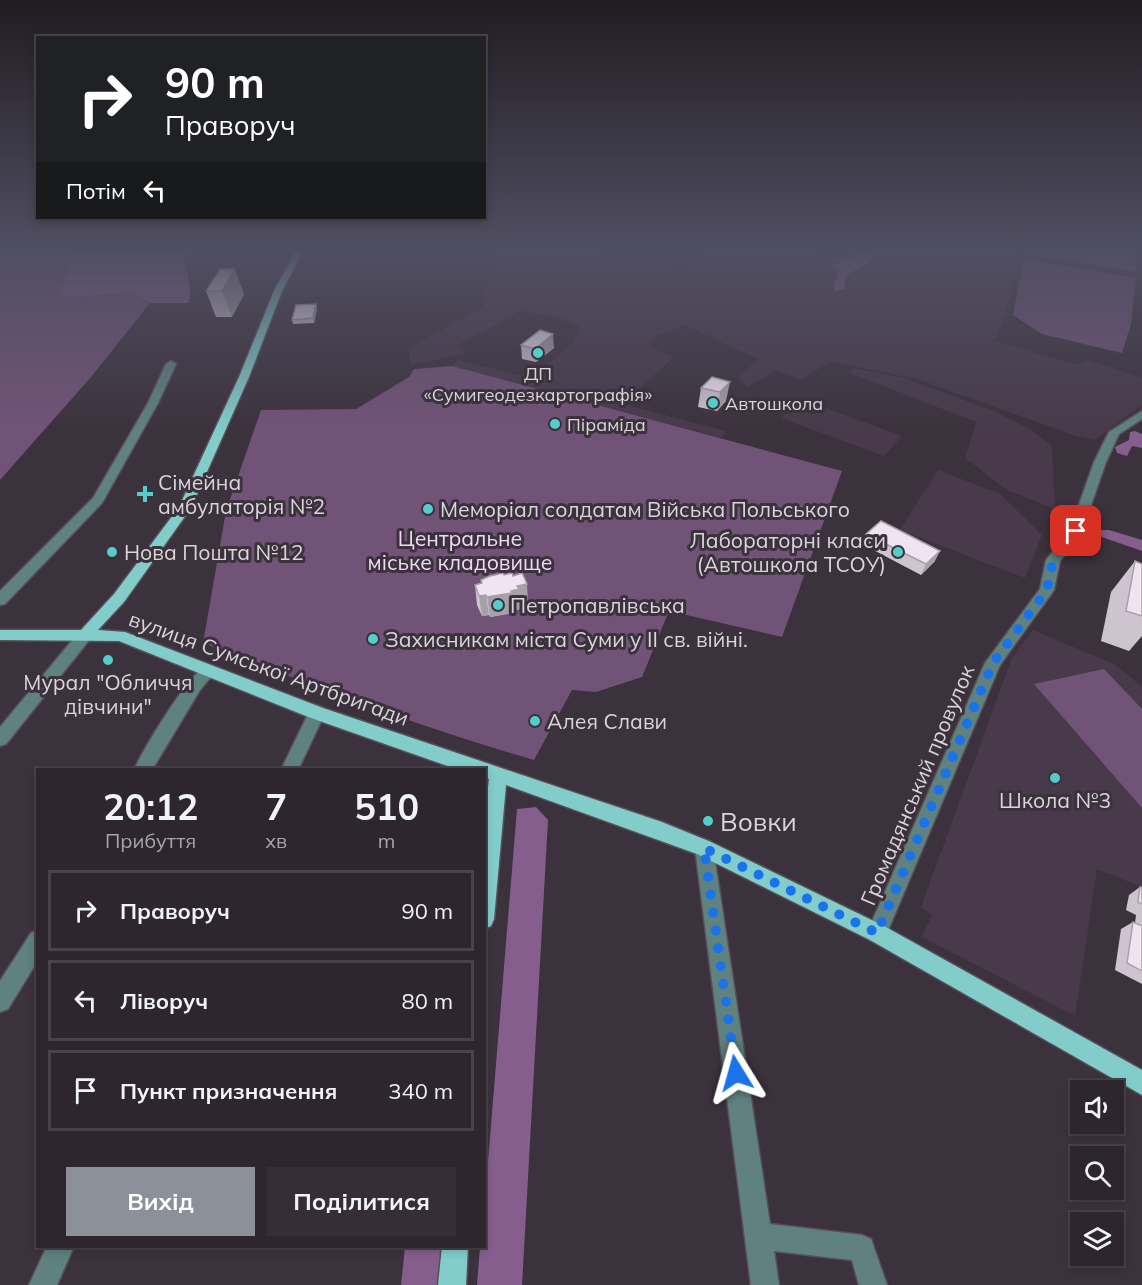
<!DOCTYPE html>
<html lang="uk">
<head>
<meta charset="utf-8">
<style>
	body { margin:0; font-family:Mulish,sans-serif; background:#352e36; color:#f1f3f6; height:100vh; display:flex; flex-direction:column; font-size:22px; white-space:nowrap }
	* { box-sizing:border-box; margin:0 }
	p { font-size:20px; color:#a7a5aa }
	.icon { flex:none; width:33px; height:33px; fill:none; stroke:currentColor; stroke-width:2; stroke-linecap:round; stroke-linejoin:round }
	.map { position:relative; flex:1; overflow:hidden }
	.panel { position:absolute; left:36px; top:768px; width:450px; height:480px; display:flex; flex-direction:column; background:#2d262e; border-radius:0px; box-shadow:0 3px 9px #0003,0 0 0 2px #48434a }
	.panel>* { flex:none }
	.hud { position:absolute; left:36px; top:36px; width:450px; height:183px; border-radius:0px; box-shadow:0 3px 9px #0003,0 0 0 2px #48434a; background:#202124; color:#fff; overflow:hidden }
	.controls { position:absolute; left:1070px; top:1080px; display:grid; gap:12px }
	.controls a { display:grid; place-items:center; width:54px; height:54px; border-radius:0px; background:#2d262e; box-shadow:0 3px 9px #0003,0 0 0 2px #48434a; font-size:30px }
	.pin { position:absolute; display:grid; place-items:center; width:51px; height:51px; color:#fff; margin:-26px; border-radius:12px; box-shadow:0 3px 9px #0006 }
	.me { position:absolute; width:66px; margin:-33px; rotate:352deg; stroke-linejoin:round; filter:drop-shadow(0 0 4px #0008) }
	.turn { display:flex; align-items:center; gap:21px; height:126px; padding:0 30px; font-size:27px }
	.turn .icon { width:78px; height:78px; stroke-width:2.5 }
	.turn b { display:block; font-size:42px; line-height:51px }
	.then { display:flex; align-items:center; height:57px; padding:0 30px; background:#0003; gap:12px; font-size:22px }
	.eta { display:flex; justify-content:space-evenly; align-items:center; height:102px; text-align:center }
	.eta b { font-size:36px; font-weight:700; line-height:42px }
	.cta { display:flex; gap:12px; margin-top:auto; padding:12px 30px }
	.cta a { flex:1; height:69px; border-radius:0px; background:#8c9099; color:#fff; font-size:24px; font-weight:700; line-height:69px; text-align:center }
	.cta a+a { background:#352e36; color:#f1f3f6 }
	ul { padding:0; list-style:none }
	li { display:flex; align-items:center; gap:18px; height:81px; margin:0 12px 9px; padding:0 18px; border:3px solid #48434a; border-radius:0px }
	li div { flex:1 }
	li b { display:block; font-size:22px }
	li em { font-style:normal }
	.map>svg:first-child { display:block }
</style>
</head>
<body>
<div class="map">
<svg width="1142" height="1285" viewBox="0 0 1142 1285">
	<rect width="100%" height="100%" fill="#3c323d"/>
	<g fill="#483a4a">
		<path d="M497,251H592L601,257L619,262L689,271L714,251H802L845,267L864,251H1015L1016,268L1009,303L995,341L1078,365L1088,360L1142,378V405L1095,440L1076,436L917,379L831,361L800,380L776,370L748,387L738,377L759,359L685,325L654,337L650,347L674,357L623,404L726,431L722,438L631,415L452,366L458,360L531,378L574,342L580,327L556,316L521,311L459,344L465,354L410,365L409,348L484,307L483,288L502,271Z"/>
		<path d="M854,368L904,378L996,412L1031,430L1052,446L1055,509L1007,490L965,458L976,422L850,373Z"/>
		<path d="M795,407L814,414L823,407L902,436L884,456L781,418Z"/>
		<path d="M938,470L1000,494L1042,535L1025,578L900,530Z"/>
		<path d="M1033,630L1116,665L1142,687V887L1097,869L1075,1016L922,937L932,915L921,907L1012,658Z"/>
	</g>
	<g fill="#715377">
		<path d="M0,251H74L60,298L133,293L150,303L91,377L0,480Z"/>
		<path d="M1029,251H1133L1137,272L1031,254Z"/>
		<path d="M1024,259L1136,278L1131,324L1122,353L1042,334L1013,315Z"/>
		<path d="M452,366L842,471L782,637L669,611L642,677L596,692L572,690L534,760C422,728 312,685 203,643L226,511L261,410L356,409L409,377L414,369Z"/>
		<path d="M1104,669L1142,709V808L1034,684Z"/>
	</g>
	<g fill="#865e8e">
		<path d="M74,251H185C182,269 195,286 188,303H150L133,293L59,298Z"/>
		<path d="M858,251H881C872,255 873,258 867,263C856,272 841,272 845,289L833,292L838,270L831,264H840L826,258L851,259Z"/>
		<path d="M1135,431L1142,434V448L1132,446L1127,456L1117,453L1115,447L1129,440L1130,432Z"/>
		<path d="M1097,530H1109L1142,540V551L1099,536L1095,533Z"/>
		<path d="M536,807L548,820L522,1285H477L480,1247L484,1246L485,1198L517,809Z"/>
		<path d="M405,1247H445L441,1285H401Z"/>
	</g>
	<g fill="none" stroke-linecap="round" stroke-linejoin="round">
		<g stroke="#584f59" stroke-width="3">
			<g id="minor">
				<path d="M171,361L176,364L158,403L102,503L5,604L0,605V591L93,498L148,403L166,364Z"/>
				<path d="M1142,411V419L1119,434L1106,462L1082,531L1060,561L1054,590L1000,665L884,940L877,943L870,940L867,933L870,926L985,663L1040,589L1046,560L1070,530L1094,462L1109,432Z"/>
				<path d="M85,630L90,631L92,635L90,639L6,744L0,746V727L80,631Z"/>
				<path d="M207,666L213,668L215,672L200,690L152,770H134C143,750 190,671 207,666Z"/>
				<path d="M317,706L323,708L325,713L298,770H281L311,708Z"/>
				<path d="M704,839L711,842L713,848L770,1224L862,1235L871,1239L887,1285H859L852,1260L774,1251L779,1285H751L695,848L697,842Z"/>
				<path d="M38,930V960L8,1009L0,1012V981L31,933Z"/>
				<path d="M47,1246H74L57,1285H29Z"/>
			</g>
		</g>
		<g stroke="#584f59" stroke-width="3">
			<g id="major">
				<path d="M296,251H303L282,291L249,377L191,508L124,602L98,630L125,632L323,708L662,822L711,842L884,926L1142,1070V1095L870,940L697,854L506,785L494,919L491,926L484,929V819L489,779L484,778V770H459L311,718L119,641L0,640V630H81L114,594L179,507L239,377L274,291Z"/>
				<path d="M442,1246H468L466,1285H438Z"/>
			</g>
		</g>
		<use href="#minor" fill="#5f8180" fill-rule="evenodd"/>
		<use href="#major" fill="#82ccca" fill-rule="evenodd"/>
	</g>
	<g fill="#cec4d0">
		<path d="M220,269L244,294L232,317H216L206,291Z"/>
		<path d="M316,304L317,308L314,323L293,324L292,320Z"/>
		<path d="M521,345L554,348L536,362L522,359Z"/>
		<path d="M712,377L726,401L717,411L698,407L701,388Z"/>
		<path d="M866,534L935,561L921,575L862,544Z"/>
		<path d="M1135,561L1142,564V636L1129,651L1101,641L1111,592Z"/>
		<path d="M504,575L528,604L520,606V609L513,611V613L490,617L489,615L482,616L477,605L475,585L481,583V580Z"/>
		<path d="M1140,887L1142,888V984L1115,970L1121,929L1133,922L1135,923L1136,915L1126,910L1129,895Z"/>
	</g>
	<g fill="#a8a0a9">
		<path d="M235,269L244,294L232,317L222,291Z"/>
		<path d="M316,304L317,308L314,323L313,318Z"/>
		<path d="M553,334L554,348L536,362L535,349Z"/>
		<path d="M730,382L726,401L717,411L720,392Z"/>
		<path d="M940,551L935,561L921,575L926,564Z"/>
		<path d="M527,584L528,604L520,606V609L513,611V613L490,617L487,597L517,586Z"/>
		<path d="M486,595L489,615L482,616L479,596Z"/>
	</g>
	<g fill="#f0e4f2" stroke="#a8a0a9" stroke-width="1.5">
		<path d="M220,269H235L222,291H206Z"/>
		<path d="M316,304L313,318L292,320L296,305Z"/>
		<path d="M540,330L553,334L535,349L521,345Z"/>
		<path d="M712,377L730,382L720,392L701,388Z"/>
		<path d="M881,521L940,551L926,564L866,534Z"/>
		<path d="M1135,561L1142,564V616L1126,611Z"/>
		<path d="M503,573L504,575L512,573L513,576L522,573L527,584L517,586L519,589L511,591L512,593L487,597L486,595L479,596L475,585L482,583L481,580L490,576Z"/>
		<path d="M1140,887L1142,888V904L1138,902Z"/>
		<path d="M1133,922L1142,926V971L1127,963Z"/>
	</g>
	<linearGradient id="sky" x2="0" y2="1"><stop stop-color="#211c22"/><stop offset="0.58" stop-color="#504f62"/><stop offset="1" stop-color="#504f62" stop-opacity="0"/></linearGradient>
	<rect width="1142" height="430" fill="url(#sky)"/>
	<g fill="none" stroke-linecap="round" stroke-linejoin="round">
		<path stroke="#1a73e8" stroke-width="10" stroke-dasharray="0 18" d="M736,1073L704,848L877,933L993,663L1047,590L1053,560L1076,531"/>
	</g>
	<g fill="#53cdcb" stroke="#3c323d" stroke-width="2">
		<circle cx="538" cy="353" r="6"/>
		<circle cx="713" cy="403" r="6"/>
		<circle cx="555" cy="424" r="6"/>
		<path d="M142 485h6v6h6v6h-6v6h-6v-6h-6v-6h6z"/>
		<circle cx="428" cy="509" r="6"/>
		<circle cx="112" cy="552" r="6"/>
		<circle cx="898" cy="552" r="6"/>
		<circle cx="498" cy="605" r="6"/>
		<circle cx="373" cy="639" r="6"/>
		<circle cx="108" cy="660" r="6"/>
		<circle cx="535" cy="721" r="6"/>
		<circle cx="1055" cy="778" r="6"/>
		<circle cx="708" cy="821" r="6"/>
	</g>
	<g text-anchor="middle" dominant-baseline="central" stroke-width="6" stroke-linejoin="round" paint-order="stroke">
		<g font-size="18" fill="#dad4db" stroke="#3c323d" text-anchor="start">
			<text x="538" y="373" text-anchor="middle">ДП<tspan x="538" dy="21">«Сумигеодезкартографія»</tspan></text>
			<text x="725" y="403">Автошкола</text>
			<text x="567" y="424">Піраміда</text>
		</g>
		<g font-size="21" fill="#dad4db" stroke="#3c323d" text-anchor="start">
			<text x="158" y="482">Сімейна<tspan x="158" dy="24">амбулаторія №2</tspan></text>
			<text x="440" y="509">Меморіал солдатам Війська Польського</text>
			<text x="886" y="540" text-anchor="end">Лабораторні класи<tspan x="886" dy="24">(Автошкола ТСОУ)</tspan></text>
			<text x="124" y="552">Нова Пошта №12</text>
			<text x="510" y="605">Петропавлівська</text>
			<text x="385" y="639">Захисникам міста Суми у ІІ св. війні.</text>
			<text x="108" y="682" text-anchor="middle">Мурал "Обличчя<tspan x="108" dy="24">дівчини"</tspan></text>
			<text x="547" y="721">Алея Слави</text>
			<text x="1055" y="800" text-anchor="middle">Школа №3</text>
		</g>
		<g font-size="21" fill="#f1d9f6" stroke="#3c323d">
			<text x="460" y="538">Центральне<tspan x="460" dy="24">міське кладовище</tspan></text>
		</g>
		<g font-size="21" fill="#dad4db" stroke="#3c323d">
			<text transform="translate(269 668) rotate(20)">вулиця Сумської Артбригади</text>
			<text transform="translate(917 785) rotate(-67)">Громадянський провулок</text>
		</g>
		<g font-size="26" fill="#dad4db" stroke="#3c323d" text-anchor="start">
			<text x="720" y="821">Вовки</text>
		</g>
	</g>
</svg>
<div class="controls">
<a><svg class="icon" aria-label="sound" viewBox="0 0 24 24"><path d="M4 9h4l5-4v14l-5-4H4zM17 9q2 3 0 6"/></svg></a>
<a><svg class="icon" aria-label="search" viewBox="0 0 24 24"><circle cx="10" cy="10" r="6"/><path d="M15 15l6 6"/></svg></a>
<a><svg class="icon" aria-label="layers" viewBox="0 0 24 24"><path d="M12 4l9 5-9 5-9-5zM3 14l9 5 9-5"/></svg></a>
</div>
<div class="pin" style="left:1076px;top:531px;background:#d93025"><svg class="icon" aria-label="arrive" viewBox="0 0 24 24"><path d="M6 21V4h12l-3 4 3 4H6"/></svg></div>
<svg class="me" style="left:736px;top:1073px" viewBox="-20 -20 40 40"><path d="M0-17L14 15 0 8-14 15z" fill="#1a73e8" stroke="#fff" stroke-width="4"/></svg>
<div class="hud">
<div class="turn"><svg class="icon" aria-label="right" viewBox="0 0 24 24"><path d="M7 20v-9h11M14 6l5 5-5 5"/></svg><div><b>90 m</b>Праворуч</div></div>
<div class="then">Потім<svg class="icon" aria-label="left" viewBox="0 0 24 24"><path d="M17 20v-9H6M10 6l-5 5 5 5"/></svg></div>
</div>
<section class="panel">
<div class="eta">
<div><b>20:12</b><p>Прибуття</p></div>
<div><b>7</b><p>хв</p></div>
<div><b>510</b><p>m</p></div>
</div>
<ul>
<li><svg class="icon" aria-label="right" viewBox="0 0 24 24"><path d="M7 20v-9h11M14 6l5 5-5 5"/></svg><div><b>Праворуч</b></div><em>90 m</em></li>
<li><svg class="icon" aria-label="left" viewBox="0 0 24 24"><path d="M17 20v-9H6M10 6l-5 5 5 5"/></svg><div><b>Ліворуч</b></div><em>80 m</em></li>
<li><svg class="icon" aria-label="arrive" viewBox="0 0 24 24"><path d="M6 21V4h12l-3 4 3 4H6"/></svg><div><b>Пункт призначення</b></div><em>340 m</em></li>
</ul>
<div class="cta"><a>Вихід</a><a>Поділитися</a></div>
</section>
</div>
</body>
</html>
